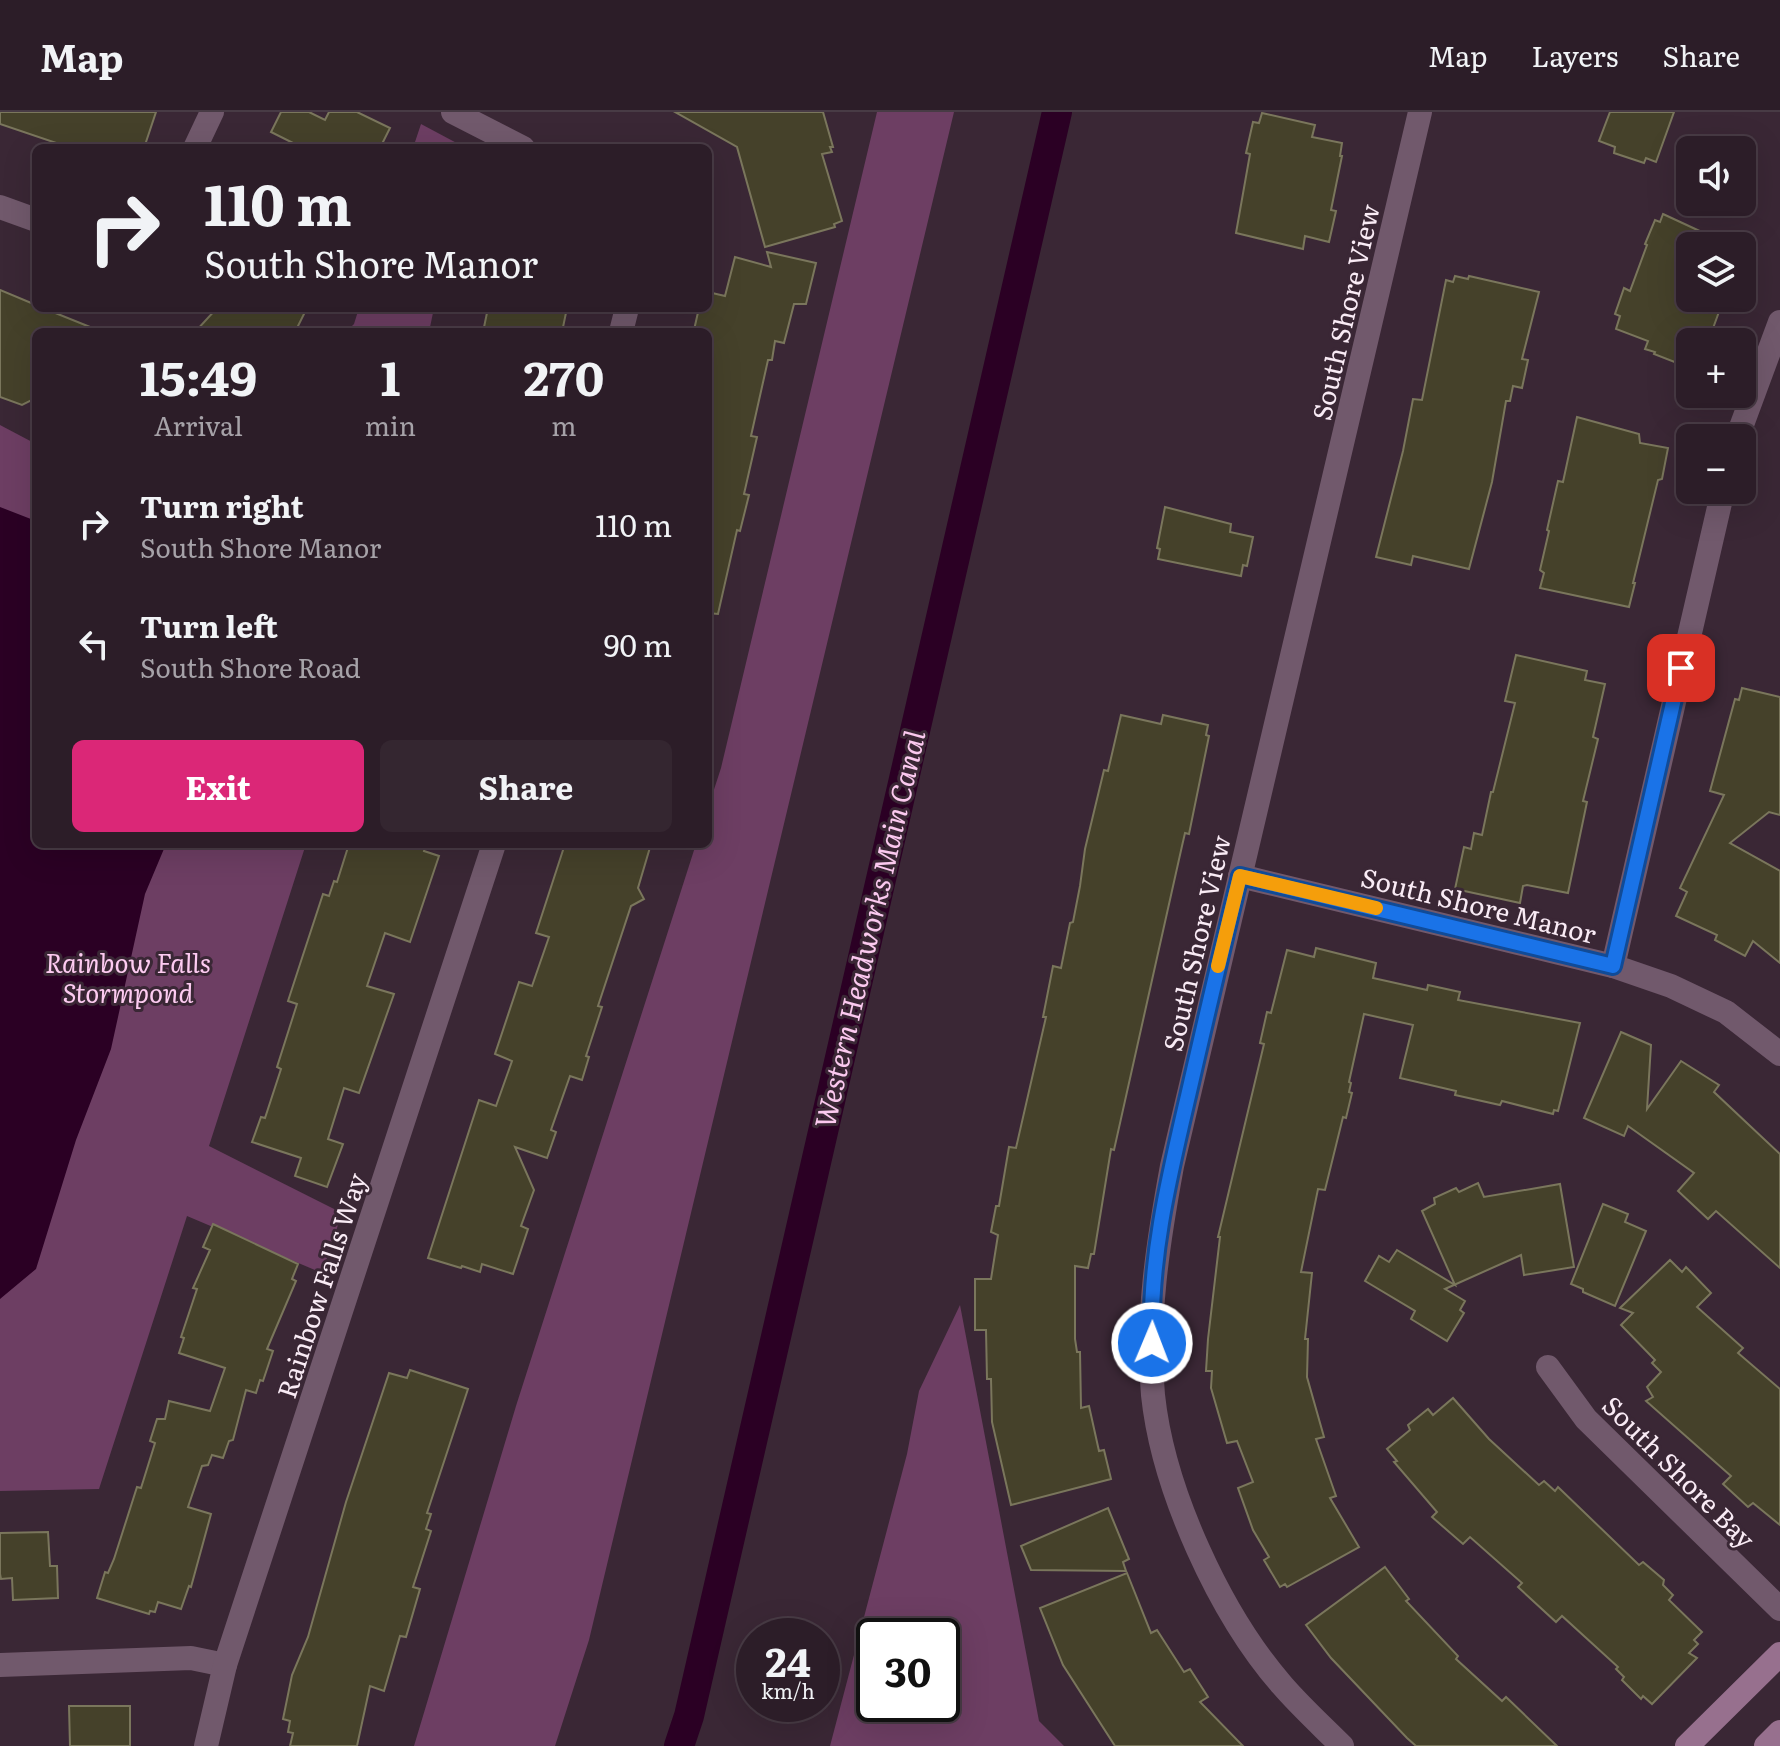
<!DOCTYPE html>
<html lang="en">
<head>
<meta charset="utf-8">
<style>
	body { margin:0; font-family:Literata,serif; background:#342630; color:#f1f3f6; height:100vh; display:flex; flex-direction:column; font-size:30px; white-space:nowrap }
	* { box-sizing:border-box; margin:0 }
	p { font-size:26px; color:#a6a2a8 }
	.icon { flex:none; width:44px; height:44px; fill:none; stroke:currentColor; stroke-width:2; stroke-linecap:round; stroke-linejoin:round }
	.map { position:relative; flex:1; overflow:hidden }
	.drawer { position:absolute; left:32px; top:216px; width:680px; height:520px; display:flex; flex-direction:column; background:#2c1d28; border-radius:12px; box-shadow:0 8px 32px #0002,0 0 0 2px #483b45 }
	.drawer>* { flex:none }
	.guide { position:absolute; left:32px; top:32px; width:680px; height:168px; border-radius:12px; box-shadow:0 8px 32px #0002,0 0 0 2px #483b45; background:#2c1d28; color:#f1f3f6; overflow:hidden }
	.buttons { position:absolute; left:1676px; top:24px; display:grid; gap:16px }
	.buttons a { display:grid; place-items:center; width:80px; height:80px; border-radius:12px; background:#2c1d28; box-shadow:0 8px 32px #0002,0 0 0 2px #483b45; font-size:40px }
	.speed { position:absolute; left:736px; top:1506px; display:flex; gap:16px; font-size:40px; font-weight:700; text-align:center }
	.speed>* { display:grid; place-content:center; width:104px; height:104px; border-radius:50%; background:#2c1d28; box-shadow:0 8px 32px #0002,0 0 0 2px #483b45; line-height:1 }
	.speed small { font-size:20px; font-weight:400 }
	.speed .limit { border:4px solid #111; border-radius:12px; background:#fff; color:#111 }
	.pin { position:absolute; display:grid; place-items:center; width:68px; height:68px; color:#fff; margin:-34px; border-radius:16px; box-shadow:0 4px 12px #0006 }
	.me { position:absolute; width:88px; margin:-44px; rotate:1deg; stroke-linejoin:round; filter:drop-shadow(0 0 6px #0008) }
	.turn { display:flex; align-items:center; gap:28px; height:168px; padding:0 40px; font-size:36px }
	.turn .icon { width:104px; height:104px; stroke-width:2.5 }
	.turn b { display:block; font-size:56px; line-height:68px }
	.eta { display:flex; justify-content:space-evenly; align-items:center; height:136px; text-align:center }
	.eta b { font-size:48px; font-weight:700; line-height:56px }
	.button { display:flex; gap:16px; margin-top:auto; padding:16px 40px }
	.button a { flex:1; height:92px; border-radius:12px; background:#db2777; color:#fff; font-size:32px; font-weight:700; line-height:92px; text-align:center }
	.button a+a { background:#342630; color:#f1f3f6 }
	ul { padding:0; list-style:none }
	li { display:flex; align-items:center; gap:24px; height:120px; padding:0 40px }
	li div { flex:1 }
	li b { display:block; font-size:30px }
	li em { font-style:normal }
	header { display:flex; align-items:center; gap:48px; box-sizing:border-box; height:112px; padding:0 40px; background:#2c1d28; border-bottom:2px solid #483b45 }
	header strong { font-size:38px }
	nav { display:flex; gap:44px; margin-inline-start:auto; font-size:28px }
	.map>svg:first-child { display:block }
</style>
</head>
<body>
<header>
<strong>Map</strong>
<nav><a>Map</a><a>Layers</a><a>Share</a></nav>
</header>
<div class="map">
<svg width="1780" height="1634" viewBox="0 0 1780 1634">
	<rect width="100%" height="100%" fill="#3a2735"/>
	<g fill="#6d3e63" fill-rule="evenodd">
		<path d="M877,0H954L589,1528L555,1634H414L516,1294L696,732H708V696L721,656Z"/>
		<path d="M421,12L466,36H413Z"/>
		<path d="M359,196H434L429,220H346L354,212Z"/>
		<path d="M0,313L36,332V732H306L209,1034L342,1101L322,1161L187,1104L99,1377L0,1379Z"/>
		<path d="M960,1193L1039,1609L1064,1634H830L907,1342L919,1279ZM874,1524H942V1592H874Z"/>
	</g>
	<path fill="#2b0024" d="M0,395L36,409V732H166L145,782L111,937L76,1028L36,1157L0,1187Z"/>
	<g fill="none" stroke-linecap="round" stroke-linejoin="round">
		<path stroke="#2b0024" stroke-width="30" d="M679,1634L689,1604L1057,0"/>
	</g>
	<g fill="#45412a" stroke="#7a765c" stroke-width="2">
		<path d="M0,0H156L144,36H71L0,12Z"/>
		<path d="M281,0H309L325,8L329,0H357L390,16L380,36H303L271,20Z"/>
		<path d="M675,0H823L833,35H830L832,40L822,42L842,109L834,112L835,115L765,135L737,35Z"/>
		<path d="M1610,0H1674L1656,50L1646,46L1644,51L1614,41L1615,35L1599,29Z"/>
		<path d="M1262,1L1315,13L1312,25L1342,31L1340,44H1342L1331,98L1336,99L1329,130L1305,124L1303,137L1236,121L1250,42L1246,41L1253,10L1259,11Z"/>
		<path d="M1663,102L1732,134H1690V186H1724L1708,230H1690V256L1654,242L1655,240L1645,237L1648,229L1616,217L1620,204L1615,202L1624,176L1630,179L1647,133L1645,132L1655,108L1660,110Z"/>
		<path d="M767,140L816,151L806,192H794L784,231L775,229L772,248H768L751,324L757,325L744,382L749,383L740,419L737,418L718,502L708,501V220L694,218L699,196H708V180L725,184L735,145L771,155Z"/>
		<path d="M1455,164L1468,167L1469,164L1539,180L1522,247L1528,248L1522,276L1513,274L1510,289H1506L1492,370L1469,457L1413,444L1411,453L1376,445L1403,339L1413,287L1422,288L1446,168L1453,170Z"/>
		<path d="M0,178L36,193V196H43L100,219L36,220V286L22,293L0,285Z"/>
		<path d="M217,196H307L295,220H195Z"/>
		<path d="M488,196H567L562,220H483Z"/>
		<path d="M1577,305L1639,322L1640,331L1668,336L1662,367L1658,368L1633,471H1635L1629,495L1540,476L1544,461L1540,458L1549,419L1547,418L1558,369L1563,370Z"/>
		<path d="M1165,395L1231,412L1230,420L1253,425L1247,454L1243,453L1241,464L1158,447L1160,437L1157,436Z"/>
		<path d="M1516,543L1587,559L1585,568L1605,572L1593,625L1598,627L1583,689L1587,690L1568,781L1527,773L1523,774L1520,791L1455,777L1464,735L1471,737L1474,721L1482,723L1491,680H1493L1515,591L1505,589Z"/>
		<path d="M1742,576L1780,585V703L1769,700L1730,731L1780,759V851L1753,829L1745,844L1715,828L1717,823L1676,804L1687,780L1680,776L1724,683L1710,679L1735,587L1739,588Z"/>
		<path d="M1121,603L1161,612L1163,603L1208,613L1206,623L1209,624L1189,722L1185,721L1182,734L1114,1038L1111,1037L1094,1142H1091L1088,1156L1075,1154V1227L1077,1240H1080L1081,1296L1089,1294L1099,1339L1104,1338L1111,1367L1011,1393L992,1310L991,1267H987L986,1218H975V1167H991L998,1123L991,1120L996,1094H999L1009,1035L1016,1036L1046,905H1043L1053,854L1061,856L1070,811L1073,810L1080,774L1085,737L1104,658L1108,659Z"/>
		<path d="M349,732H426L424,739L439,744L410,830L385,821L367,874L394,882L359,981L344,976L328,1027L343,1032L327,1075L295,1064L301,1046L252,1030L261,1005L265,1006L281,957L277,955L297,892L288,889L302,846L323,782L329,784L334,769L337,770Z"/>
		<path d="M565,732H651L638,776L644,787L631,794L598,894L602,895L586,944L589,945L582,968L570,964L551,1018L556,1020L547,1046L515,1035L534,1078L521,1114L528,1117L513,1162L482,1152L480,1160L462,1154L461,1156L428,1146L479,988L496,994L512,949L495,942L519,870L532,874L549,825L536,821Z"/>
		<path d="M1316,836L1376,851L1373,866L1427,878L1428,873L1460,880L1458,888L1580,911L1558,999L1554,998L1553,1002L1502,989L1500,993L1455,983L1456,979L1400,966L1413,913L1364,902L1349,970L1351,971L1349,980L1352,981L1346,1006L1343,1005L1325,1078L1318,1077L1301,1160L1312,1161L1305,1227H1308L1307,1265L1324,1325L1316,1327L1336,1384L1330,1386L1359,1435L1287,1475L1285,1472L1280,1475L1264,1448L1269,1445L1253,1418L1238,1376L1253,1370L1237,1329L1227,1331L1211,1276L1212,1259H1206L1208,1227L1220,1125H1218L1264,932L1260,931L1267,900L1271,901L1287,838L1314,845Z"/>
		<path d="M1621,920L1651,933L1647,997L1681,949L1719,973L1714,980L1780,1042V1156L1716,1099L1708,1107L1678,1079L1694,1061L1628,1014L1624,1024L1584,1006Z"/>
		<path d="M1478,1071L1484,1085L1560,1072L1574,1155L1524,1163L1521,1143L1445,1177L1465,1189L1460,1198L1464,1201L1447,1229L1411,1207L1415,1199L1365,1169L1379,1144L1389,1150L1397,1138L1455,1173L1422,1099L1435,1092L1434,1086L1456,1076L1459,1080Z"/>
		<path d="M1603,1092L1628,1102L1625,1110L1646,1119L1615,1194L1583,1180V1177L1571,1172Z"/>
		<path d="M213,1112L298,1152L292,1167L296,1169L267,1237L273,1239L263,1269L260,1268L256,1281L246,1278L233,1328L229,1329L223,1346L212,1343L208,1353L202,1354L188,1395L211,1402L191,1475L189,1474L181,1497L158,1490L155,1500L150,1499L149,1502L97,1486L105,1460L108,1461L114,1447L137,1375L141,1376L155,1331L150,1329L157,1307H165L169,1289L210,1299L225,1256L179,1241L184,1226L181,1225L197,1177L193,1176L210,1138L203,1135Z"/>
		<path d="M1670,1148L1682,1160L1686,1155L1711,1181L1697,1195L1743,1236L1738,1241L1780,1277V1413L1753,1391L1748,1395L1723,1372L1731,1364L1646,1289L1653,1285L1647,1275L1661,1260L1652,1251L1655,1248L1621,1213L1633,1201L1620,1196Z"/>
		<path d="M410,1258L468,1277L427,1401L431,1402L426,1417L431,1419L413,1475L420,1477L406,1525L400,1524L384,1579L370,1574L357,1634H290L293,1621L288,1620L290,1609L283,1607L292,1563L308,1525L346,1390L389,1261L407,1266Z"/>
		<path d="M1453,1286L1489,1327L1539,1373L1544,1369L1555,1379L1558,1375L1639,1453L1643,1450L1664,1468L1663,1473L1673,1483L1669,1488L1702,1520L1694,1528L1698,1532L1689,1541L1697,1546L1652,1592L1643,1584L1641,1587L1622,1568L1624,1565L1616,1557L1618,1555L1562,1504L1556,1510L1518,1475L1522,1471L1470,1425L1463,1432L1432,1405L1437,1400L1394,1350L1397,1349L1387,1337L1410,1318L1408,1313L1428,1297L1433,1303Z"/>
		<path d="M1108,1396L1129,1447L1123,1450L1126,1459L1031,1458L1021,1434Z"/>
		<path d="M48,1420L50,1454H57L58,1486L13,1488L12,1466L1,1467L0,1462V1421Z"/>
		<path d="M1385,1455L1409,1487L1406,1489L1458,1544L1456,1547L1502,1589L1506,1585L1557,1634H1416L1407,1626L1331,1546L1306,1513Z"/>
		<path d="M1127,1461L1151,1521L1157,1518L1184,1560L1190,1557L1208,1585L1200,1590L1243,1634H1115L1063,1553L1040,1496Z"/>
		<path d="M69,1594H130V1634H70Z"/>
	</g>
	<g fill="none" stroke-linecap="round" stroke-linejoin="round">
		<g stroke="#71596c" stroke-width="24">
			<path d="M453,0L523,36"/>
			<path d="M195,36L212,0"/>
			<path d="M0,95L36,108"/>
			<path d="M621,220L627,196"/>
			<path d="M1737,326L1780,210"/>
			<path d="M1240,764L1613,854L1671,874L1726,900L1780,942"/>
			<path d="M1613,854L1723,378"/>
			<path d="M1548,1255L1586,1307L1780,1497"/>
			<path d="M0,1553L191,1546L225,1553"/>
			<path d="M206,1634L225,1553L494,732"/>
			<path d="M1342,1634C1322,1614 1301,1595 1282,1573C1220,1502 1163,1378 1153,1283C1146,1206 1158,1130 1172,1054L1420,0"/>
		</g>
		<g stroke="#97708e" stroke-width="24">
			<path d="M1687,1634L1780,1542"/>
			<path d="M1766,1634L1780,1620"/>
		</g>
	</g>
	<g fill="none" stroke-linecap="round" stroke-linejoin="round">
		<g stroke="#114b97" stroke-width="20">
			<path id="route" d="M1152,1231C1149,1147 1169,1065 1188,984C1205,910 1222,837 1240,764L1613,854L1681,556"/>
		</g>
		<use href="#route" stroke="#1a73e8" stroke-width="14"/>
		<path stroke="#f59e0b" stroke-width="14" d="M1218,854L1240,764L1376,796"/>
	</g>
	<g text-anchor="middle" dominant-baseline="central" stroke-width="6" stroke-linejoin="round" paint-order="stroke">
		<g font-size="26" fill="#f9ebf5" stroke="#3a2735">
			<text transform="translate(1344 200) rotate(-77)">South Shore View</text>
			<text transform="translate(1479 792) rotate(14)">South Shore Manor</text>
			<text transform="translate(1195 831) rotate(-77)">South Shore View</text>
			<text transform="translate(320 1173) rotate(-72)">Rainbow Falls Way</text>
			<text transform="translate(1680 1359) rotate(45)">South Shore Bay</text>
		</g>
		<g font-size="26" font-style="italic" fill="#fdcbf1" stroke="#3a2735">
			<text x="128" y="849">Rainbow Falls<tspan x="128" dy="30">Stormpond</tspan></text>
		</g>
		<g font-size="28" font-style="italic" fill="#fbc9ef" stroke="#3a2735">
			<text transform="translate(868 817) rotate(-77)">Western Headworks Main Canal</text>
		</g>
	</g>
</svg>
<div class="buttons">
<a><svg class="icon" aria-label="sound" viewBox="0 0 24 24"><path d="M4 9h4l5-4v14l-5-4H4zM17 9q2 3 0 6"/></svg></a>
<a><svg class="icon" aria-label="layers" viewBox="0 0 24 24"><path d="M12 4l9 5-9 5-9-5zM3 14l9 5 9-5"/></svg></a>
<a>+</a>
<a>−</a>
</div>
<div class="speed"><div>24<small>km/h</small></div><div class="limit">30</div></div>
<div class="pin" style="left:1681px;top:556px;background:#d93025"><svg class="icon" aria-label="arrive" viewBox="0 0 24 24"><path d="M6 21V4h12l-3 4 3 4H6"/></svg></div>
<svg class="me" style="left:1152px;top:1231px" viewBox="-20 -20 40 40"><circle r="17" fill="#1a73e8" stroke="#fff" stroke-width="3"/><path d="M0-11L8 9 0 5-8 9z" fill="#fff"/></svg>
<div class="guide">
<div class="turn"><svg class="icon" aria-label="right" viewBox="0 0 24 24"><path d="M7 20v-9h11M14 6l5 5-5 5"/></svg><div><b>110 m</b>South Shore Manor</div></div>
</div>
<section class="drawer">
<div class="eta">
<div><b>15:49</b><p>Arrival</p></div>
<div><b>1</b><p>min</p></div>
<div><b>270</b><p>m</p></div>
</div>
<ul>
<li><svg class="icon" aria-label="right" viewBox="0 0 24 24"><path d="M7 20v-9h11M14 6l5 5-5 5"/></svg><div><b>Turn right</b><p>South Shore Manor</p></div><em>110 m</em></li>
<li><svg class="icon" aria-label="left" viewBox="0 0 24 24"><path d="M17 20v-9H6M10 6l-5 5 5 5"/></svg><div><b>Turn left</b><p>South Shore Road</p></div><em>90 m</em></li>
</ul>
<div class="button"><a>Exit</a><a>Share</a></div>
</section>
</div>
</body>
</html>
